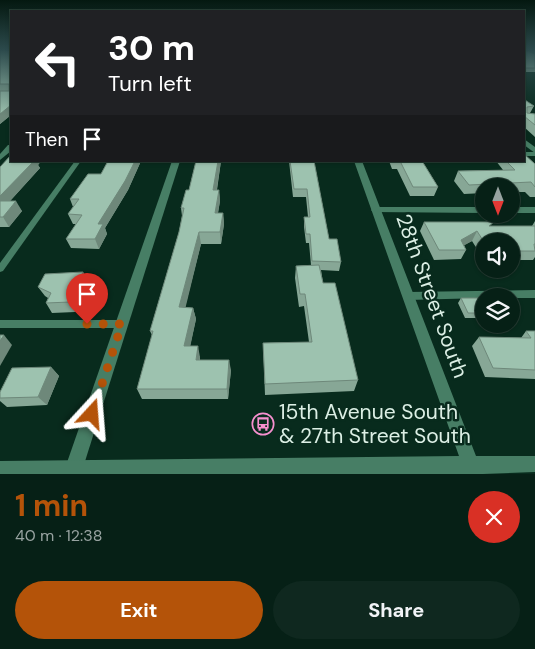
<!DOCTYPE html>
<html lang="en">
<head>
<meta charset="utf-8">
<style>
	body { margin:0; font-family:"DM Sans",sans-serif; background:#0f281f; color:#f1f3f6; height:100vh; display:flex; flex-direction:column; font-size:19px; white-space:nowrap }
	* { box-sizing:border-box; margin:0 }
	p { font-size:16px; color:#98a3a1 }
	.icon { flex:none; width:28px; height:28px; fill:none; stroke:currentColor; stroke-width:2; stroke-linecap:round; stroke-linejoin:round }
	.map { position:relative; height:474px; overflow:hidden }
	.drawer { display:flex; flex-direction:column; background:#062016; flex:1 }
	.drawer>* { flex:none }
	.banner { position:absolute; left:10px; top:10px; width:515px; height:152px; border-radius:0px; box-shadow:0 1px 4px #0004,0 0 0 1px #273e35; background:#202124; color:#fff; overflow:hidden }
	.needle { width:32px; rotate:180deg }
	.buttons { position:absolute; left:475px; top:178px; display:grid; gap:10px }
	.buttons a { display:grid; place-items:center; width:45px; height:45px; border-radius:50%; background:#062016; box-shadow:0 1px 4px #0004,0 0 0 1px #273e35; font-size:25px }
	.pin { position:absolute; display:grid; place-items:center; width:42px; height:42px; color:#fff; margin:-51px -21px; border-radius:50% 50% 50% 0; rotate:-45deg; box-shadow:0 0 5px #0007 }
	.pin .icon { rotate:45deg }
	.me { position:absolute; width:55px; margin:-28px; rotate:19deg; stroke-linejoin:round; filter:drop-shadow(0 0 4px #0008) }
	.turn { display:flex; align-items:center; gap:18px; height:105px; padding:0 15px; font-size:22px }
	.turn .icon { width:65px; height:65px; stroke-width:2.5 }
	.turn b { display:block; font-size:35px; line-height:42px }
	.then { display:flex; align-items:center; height:48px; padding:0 15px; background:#0003; gap:10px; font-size:19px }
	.round { display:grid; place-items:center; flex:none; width:52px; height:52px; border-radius:26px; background:#0f281f }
	.headline { display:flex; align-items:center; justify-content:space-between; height:85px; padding:0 15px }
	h1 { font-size:30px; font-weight:700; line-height:38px; color:#b45309 }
	.button { display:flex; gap:10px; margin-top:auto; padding:10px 15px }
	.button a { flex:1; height:58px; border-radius:30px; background:#b45309; color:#fff; font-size:20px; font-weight:700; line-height:58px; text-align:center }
	.button a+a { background:#0f281f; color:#f1f3f6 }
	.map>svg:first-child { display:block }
</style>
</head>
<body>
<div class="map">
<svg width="535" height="474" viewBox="0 0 535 474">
	<rect width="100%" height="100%" fill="#082b1d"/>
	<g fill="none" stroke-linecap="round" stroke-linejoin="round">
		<g fill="#477e65" fill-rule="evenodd">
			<rect x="524" y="51" width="11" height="2"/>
			<rect x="524" y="152" width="11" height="4"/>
			<path d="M75,161H81L3,271L0,272V263Z"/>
			<path d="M535,290V298H511V296H484V298L408,300L405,299L404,296L405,293L408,292Z"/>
			<path d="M0,320H122L125,321L127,324L125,327L122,328H0Z"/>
		</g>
		<g fill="#477e65" fill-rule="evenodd">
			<path d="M524,139L535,147V153L524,145Z"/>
			<path d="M8,145H11V151L0,160V154Z"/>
			<path d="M172,161H180L81,474H63Z"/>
			<path d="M376,207H484V213L373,212L371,210L373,208Z"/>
			<rect x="511" y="207" width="24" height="6"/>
		</g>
		<path fill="#477e65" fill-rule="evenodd" d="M354,161H362L476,456H535V472L483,474H0V461L459,456Z"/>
	</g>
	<g fill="#87a796">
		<path d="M0,50H11V115L0,124Z"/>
		<path d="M524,50L535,54V72H524Z"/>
		<path d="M524,100L534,106L530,113L535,114V137L524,127Z"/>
		<path d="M11,161H41L38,165L40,168L10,201L22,211L9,227H0V167Z"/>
		<path d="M108,161H141L128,190L105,228L107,234L99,249L71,248L66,239L76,224H73L68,214L73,207L70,199L101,174Z"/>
		<path d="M196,161H221L217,190H219L220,201L218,213H223L224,224L221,244H201L185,307L193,308L196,319L190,346L200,357V360L231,370L228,399H142L137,389L152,335L150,331L179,232L182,216L181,208L189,190Z"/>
		<path d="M289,161H314L329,239L341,262L339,271L321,270L323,283L358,380L354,391L265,395L263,343L309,342L304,306L299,307L295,278L296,266L311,265L309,243H306L304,227V217H308L306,197H293Z"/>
		<path d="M389,161H422L438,187L434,196H410L397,169H392Z"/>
		<path d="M496,161H524L535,164V197H530L525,192H511V186H484V193L464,194L454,181L458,171L503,170Z"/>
		<path d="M535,221V257L533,260H511V241H484V260L472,241L464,245L466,250L461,259L434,260L420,231L424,222L492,226H532Z"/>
		<path d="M83,272L88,281L75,312L52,313L46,303L48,298L45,296L38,287Z"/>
		<path d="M461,298H484V318H465L458,303Z"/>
		<path d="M526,331H535V379L485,377L472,346L479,337L521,338Z"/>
		<path d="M51,367L59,376L47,405L7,407L0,401V392Z"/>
	</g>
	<g fill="#6e887a">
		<path d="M11,105V115L0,124V114Z"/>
		<path d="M32,161H41L38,165L40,168L1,211L0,209V196Z"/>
		<path d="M135,161H141L128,190L105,228L107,234L99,249L95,239L98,224Z"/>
		<path d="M218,161H221L215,201L213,190Z"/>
		<path d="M219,190L220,201L216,224L215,213Z"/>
		<path d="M16,201L22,211L9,227L3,217Z"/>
		<path d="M223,213L224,224L221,244L220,232Z"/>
		<path d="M477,231L472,241L456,250L461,240Z"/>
		<path d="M199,232L201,244L183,318L179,307Z"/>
		<path d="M83,272L88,281L75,312L70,302Z"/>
		<path d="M193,308L196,319L188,357L184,346Z"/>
		<path d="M4,335L12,345L0,366V341Z"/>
		<path d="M198,346L200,357L198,370L196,360Z"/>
		<path d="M229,360L231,370L228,399L227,389Z"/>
		<path d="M51,367L59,376L47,405L38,397Z"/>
	</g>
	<g fill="#9dc2af" stroke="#6e887a">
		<path d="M0,50H11V105L0,114V91H9V84H0Z"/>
		<path d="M524,50L535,54V68H524Z"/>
		<path d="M524,100H525L534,106L527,107V113L535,114V125L524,116Z"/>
		<path d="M524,154L535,164V187L531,182L469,185L458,171L515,170L507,162H509L508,161H524Z"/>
		<path d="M11,155V161H34L0,196V167Z"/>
		<path d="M108,161H135L125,181L98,224H103L95,239H66L82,215L68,214L79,199H70L88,174H101Z"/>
		<path d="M196,161H218L213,190H219L215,213H223L220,232H199L179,307L193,308L184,346H198L196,360H229L227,389H137L153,331H150L179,232L184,208H181L186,190H189Z"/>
		<path d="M290,161H314L329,239H337L341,262L312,261L310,234H306L304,217H310L307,189H294Z"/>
		<path d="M400,161H422L438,187H413Z"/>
		<path d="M0,201H16L3,217H0Z"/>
		<path d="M424,222H494L489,226H535V244H534L535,251H511V241L484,242L477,231L461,240L466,250H439Z"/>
		<path d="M319,265L323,283H335L358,380L265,384L263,343L312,342L305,294H300L296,266Z"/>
		<path d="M83,272L70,302L46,303L51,293L38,287L45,274Z"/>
		<path d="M461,298H484V313H468Z"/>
		<path d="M526,331H535V370L493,368L479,337L531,338Z"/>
		<path d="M0,335H4L0,341Z"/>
		<path d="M51,367L38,397L0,398V392L12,368Z"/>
	</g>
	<linearGradient id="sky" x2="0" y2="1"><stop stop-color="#041810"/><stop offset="0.43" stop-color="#2c4a4c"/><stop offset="1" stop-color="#2c4a4c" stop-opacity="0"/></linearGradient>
	<rect width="535" height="116" fill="url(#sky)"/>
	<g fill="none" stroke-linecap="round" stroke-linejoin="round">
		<path stroke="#b45309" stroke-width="9" stroke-dasharray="0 16.2" d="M87,324H122L92,414"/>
	</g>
	<defs>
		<g id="bus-ring" transform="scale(1.125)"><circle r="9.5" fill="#082b1d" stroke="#f690cf" stroke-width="1.5"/><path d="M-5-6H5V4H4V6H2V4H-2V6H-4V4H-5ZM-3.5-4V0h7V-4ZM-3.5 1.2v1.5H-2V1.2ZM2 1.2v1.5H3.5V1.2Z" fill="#f690cf"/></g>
	</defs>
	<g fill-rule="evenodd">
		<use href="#bus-ring" x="263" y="424"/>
	</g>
	<g text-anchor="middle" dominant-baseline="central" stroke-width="5" stroke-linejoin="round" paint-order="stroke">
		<g font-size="21" fill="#dcefe5" stroke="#082b1d">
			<text transform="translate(432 296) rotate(70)">28th Street South</text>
		</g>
		<g font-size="21" fill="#dcefe5" stroke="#082b1d" text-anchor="start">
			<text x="279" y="412">15th Avenue South<tspan x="279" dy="24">&amp; 27th Street South</tspan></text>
		</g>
	</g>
</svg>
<div class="buttons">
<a><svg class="needle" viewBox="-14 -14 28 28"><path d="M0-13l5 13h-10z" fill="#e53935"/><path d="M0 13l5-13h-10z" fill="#98a3a1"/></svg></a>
<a><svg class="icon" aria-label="sound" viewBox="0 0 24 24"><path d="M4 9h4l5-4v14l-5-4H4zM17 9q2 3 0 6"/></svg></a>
<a><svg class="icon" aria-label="layers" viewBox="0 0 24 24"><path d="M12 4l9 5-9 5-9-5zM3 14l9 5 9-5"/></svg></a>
</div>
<div class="pin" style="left:87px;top:324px;background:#d93025"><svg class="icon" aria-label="arrive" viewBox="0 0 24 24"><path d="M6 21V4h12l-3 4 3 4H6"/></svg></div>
<svg class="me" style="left:92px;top:414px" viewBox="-20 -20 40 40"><path d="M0-17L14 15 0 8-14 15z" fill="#b45309" stroke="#fff" stroke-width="4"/></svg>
<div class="banner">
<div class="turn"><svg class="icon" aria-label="left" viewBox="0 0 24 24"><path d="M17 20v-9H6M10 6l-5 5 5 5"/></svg><div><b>30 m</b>Turn left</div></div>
<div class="then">Then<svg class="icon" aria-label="arrive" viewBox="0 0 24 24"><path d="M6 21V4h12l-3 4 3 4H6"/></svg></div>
</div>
</div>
<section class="drawer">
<div class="headline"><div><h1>1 min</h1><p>40 m · 12:38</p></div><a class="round" style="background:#d93025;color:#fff"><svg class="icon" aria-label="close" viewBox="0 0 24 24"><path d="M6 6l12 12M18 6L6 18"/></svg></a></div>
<div class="button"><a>Exit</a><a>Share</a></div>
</section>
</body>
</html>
